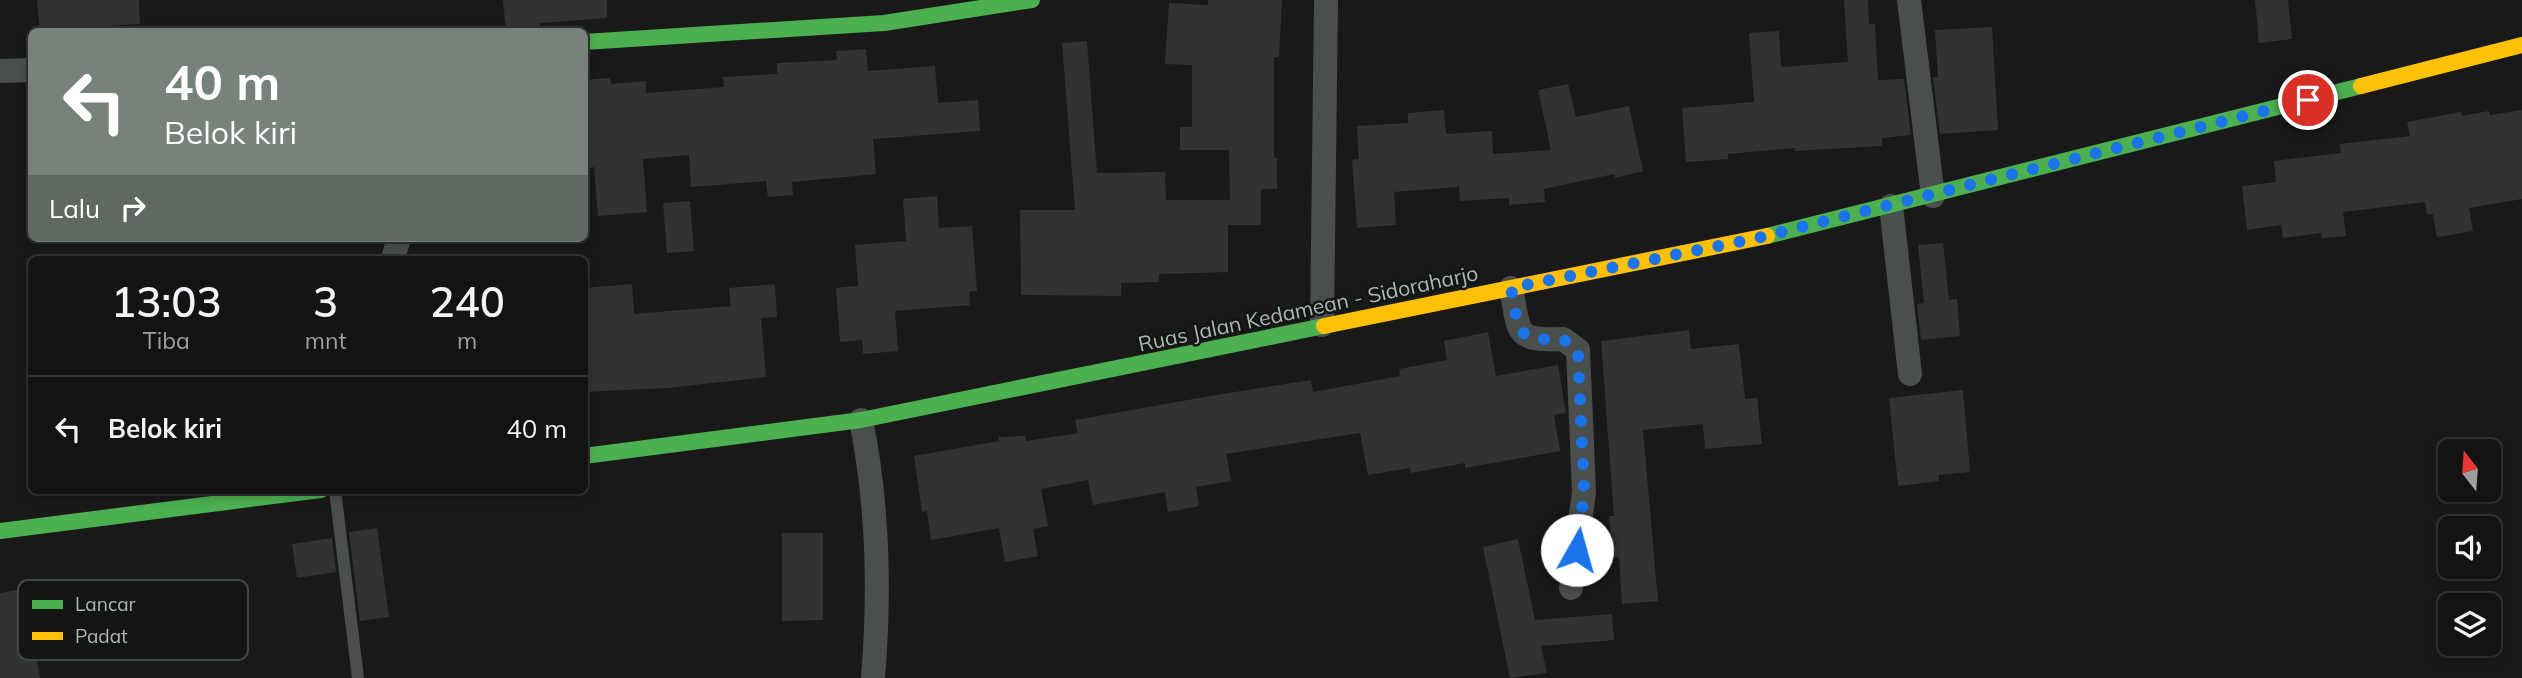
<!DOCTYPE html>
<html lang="id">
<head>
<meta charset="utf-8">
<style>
	body { margin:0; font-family:Mulish,sans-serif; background:#1c1c1c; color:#f1f3f6; height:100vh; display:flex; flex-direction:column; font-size:26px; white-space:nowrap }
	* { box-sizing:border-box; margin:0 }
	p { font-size:23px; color:#9d9ea0 }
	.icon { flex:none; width:38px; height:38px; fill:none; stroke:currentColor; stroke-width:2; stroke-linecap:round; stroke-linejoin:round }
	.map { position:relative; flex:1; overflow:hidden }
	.drawer { position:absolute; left:28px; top:256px; width:560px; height:238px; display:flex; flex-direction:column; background:#131313; border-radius:10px; box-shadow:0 4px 10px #0003,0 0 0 2px #323233 }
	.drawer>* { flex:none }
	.hud { position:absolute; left:28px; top:28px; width:560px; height:214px; border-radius:10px; box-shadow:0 4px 10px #0003,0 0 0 2px #323233; background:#77827a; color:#fff; overflow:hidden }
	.needle { width:46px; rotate:343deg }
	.tools { position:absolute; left:2438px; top:439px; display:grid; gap:14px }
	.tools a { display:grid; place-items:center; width:63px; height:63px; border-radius:10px; background:#131313; box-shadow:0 4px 10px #0003,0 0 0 2px #323233; font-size:35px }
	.pin { position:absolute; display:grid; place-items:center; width:60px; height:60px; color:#fff; margin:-30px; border:4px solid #fff; border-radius:50%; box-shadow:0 2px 7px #0007 }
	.me { position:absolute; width:77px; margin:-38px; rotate:7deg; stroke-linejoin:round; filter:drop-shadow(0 0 5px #0008) }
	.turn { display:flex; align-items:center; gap:24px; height:147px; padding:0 21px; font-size:32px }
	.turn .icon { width:91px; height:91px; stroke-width:2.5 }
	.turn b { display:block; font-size:49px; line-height:60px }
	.then { display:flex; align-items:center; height:66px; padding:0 21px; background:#0003; gap:14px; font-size:26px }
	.eta { display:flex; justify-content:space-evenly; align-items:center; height:119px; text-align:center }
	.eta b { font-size:42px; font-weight:600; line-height:49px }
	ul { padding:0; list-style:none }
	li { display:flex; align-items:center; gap:21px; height:105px; padding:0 21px; border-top:2px solid #323233 }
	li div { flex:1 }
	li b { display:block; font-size:26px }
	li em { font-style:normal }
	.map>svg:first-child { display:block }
</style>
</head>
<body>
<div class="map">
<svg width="2522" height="678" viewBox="0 0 2522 678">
	<rect width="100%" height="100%" fill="#191919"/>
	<g fill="#313332">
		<path d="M37,0H139L140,24L105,26L106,29L40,32Z"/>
		<path d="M503,0H607V18L540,23V30L506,32Z"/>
		<path d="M1208,0H1282L1279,57H1274V158H1277V189H1261V225H1228V272L1159,274V282L1121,283V296L1021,295L1020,210H1075L1062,43L1087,41L1097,173L1165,172L1166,200H1230L1229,150H1180V127H1192V65L1165,64L1169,3L1208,5Z"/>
		<path d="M1844,0H1868L1869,24H1875L1878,80L1904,79L1911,135L1882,138V146L1795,151V148L1728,154V159L1686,162L1682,108L1754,102L1749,33L1779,31L1781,67L1848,62Z"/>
		<path d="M2255,0H2288L2292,39L2259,43Z"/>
		<path d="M1992,27L1998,130L1940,134L1933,77H1938L1935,30Z"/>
		<path d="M866,49L868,71L935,66L938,103L978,100L980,131L873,139L876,174L792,182L793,195L768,197L766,181L691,187L689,155L643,159L647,212L598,216L594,167L588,168L584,80L610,78L611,84L646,81V93L724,87L723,77L777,74V63L837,60L836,51Z"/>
		<path d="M1568,84L1576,117L1629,106L1643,171L1615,178L1614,174L1544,189L1545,202L1509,205V198L1460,201L1459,187L1394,192L1396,225L1357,228L1352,160L1359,159L1357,126L1408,123V113L1444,110L1446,134L1492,131L1493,154L1551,150L1538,90Z"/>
		<path d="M2522,110V199L2469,208L2473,231L2437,237L2433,214L2427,215L2425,202L2343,212L2346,236L2322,238L2321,233L2283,238L2281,225L2247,230L2242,186L2276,182L2274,161L2341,153L2340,144L2410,136L2407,122L2461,112L2462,116L2489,111L2490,115Z"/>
		<path d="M937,196L939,228L972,226L977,291L969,292L970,305L895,311L898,351L863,354L862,340L840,342L836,288L858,286L855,245L906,241L903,199Z"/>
		<path d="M690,201L694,251L667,253L663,203Z"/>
		<path d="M1943,243L1949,300L1957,299L1960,336L1921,340L1917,304L1924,303L1918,245Z"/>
		<path d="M632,284L634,314L731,306L729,288L775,284L777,317L761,318L766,377L667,388L584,392V288Z"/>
		<path d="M1689,330L1691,349L1739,344L1745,399L1757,398L1762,444L1705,449L1703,424L1643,430L1658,601L1622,604L1619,557H1612L1609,516H1614L1601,341Z"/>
		<path d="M1488,332L1496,376L1558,365L1566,413L1554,415L1560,451L1465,468V463L1411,473L1410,468L1368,475L1360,433L1226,454L1231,481L1196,487L1199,506L1168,512L1165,492L1093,505L1088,480L1041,489L1048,526L1033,529L1038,556L1005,562L999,528L931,540L927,511L922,512L914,456L999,441L998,437L1025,436L1026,441L1078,433L1075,420L1216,395L1311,380L1313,392L1400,376L1399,369L1447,360L1444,341Z"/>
		<path d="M1963,390L1970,472L1939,475V481L1898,486L1889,398Z"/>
		<path d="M377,528L389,617L360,621L349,532Z"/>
		<path d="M782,533H823V620L782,621Z"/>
		<path d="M332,538L336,572L297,578L292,544Z"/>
		<path d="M1518,539L1535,620L1612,614L1614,640L1541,646L1547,673L1510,678L1483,547Z"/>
		<path d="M24,589L40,678H0V593Z"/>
	</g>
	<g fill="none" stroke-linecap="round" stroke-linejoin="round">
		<path stroke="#4b4f4c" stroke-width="12" d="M335,490L358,678"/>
		<g stroke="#4b4f4c" stroke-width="24">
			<path d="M1909,0L1933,196"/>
			<path d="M0,71L32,70"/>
			<path d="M1891,206L1910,374"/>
			<path d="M393,259L399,238"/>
			<path d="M1511,288C1520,333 1513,341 1563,339L1578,350L1584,492L1571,588"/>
			<path d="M1322,325L1326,0"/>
			<path d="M861,420C878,504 880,593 873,678"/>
		</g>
		<g stroke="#4caf50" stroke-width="16">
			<path d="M584,42L884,23L1032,0"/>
			<path d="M1767,236L2361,86"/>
			<path d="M584,456L861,420L1324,326"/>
			<path d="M0,531L321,490"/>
		</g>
		<g stroke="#ffc107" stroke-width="16">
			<path d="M2361,86L2522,45"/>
			<path d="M1324,326L1767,236"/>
		</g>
	</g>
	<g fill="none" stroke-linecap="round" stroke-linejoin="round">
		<path stroke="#1a73e8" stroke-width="12" stroke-dasharray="0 21.6" d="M1577,550L1584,492L1578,351L1563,339C1513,341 1520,333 1511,288L1758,238L2308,100"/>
	</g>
	<g text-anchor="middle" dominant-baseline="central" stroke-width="5" stroke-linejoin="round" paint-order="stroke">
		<g font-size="21" fill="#aabaae" stroke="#131514">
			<text transform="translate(1308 308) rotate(-12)">Ruas Jalan Kedamean - Sidoraharjo</text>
		</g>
	</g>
	<rect x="18" y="580" width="230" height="80" rx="10" fill="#131514" stroke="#404742" stroke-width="2"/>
	<rect x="32" y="600" width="31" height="9" fill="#4caf50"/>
	<rect x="32" y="632" width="31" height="8" fill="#ffc107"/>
	<g font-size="19" fill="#aabaae">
		<text x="75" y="611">Lancar</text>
		<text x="75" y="643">Padat</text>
	</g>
</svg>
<div class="tools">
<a><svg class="needle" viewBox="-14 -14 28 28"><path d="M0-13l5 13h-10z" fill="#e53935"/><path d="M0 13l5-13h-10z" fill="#9d9ea0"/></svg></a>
<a><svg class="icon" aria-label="sound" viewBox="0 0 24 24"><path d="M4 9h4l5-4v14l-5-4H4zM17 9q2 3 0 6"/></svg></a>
<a><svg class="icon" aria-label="layers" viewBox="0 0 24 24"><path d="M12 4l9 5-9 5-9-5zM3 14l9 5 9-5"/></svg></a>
</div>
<div class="pin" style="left:2308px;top:100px;background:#d93025"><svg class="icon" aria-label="arrive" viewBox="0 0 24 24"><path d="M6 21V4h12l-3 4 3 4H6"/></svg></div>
<svg class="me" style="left:1577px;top:550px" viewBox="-20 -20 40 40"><circle r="19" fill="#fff"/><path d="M0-13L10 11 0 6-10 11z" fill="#1a73e8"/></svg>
<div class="hud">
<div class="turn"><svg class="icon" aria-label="left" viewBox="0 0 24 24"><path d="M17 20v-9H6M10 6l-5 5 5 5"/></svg><div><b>40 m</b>Belok kiri</div></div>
<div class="then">Lalu<svg class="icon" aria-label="right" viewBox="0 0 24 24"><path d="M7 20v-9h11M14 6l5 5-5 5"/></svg></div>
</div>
<section class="drawer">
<div class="eta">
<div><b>13:03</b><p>Tiba</p></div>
<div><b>3</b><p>mnt</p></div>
<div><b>240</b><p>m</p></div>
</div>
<ul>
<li><svg class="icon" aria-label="left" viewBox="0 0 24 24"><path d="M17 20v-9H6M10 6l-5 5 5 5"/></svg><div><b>Belok kiri</b></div><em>40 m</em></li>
</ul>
</section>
</div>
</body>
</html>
